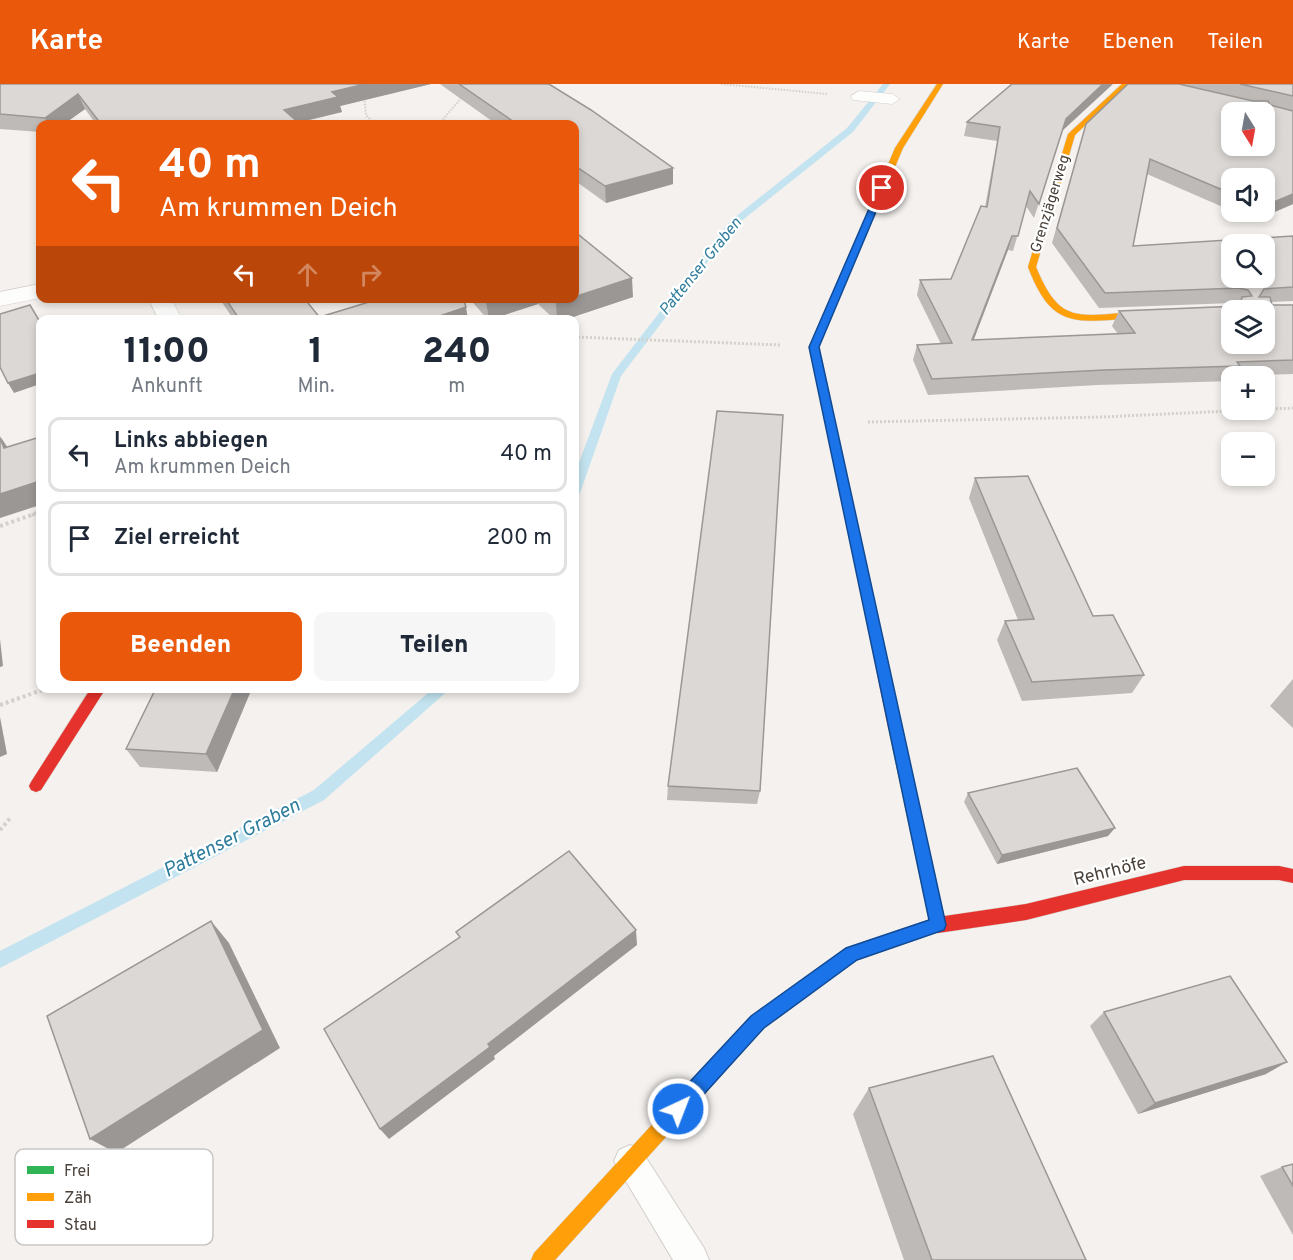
<!DOCTYPE html>
<html lang="de">
<head>
<meta charset="utf-8">
<style>
	body { margin:0; font-family:Overpass,sans-serif; background:#f6f6f7; color:#1f2937; height:100vh; display:flex; flex-direction:column; font-size:22px; white-space:nowrap }
	* { box-sizing:border-box; margin:0 }
	p { font-size:20px; color:#747a83 }
	.icon { flex:none; width:33px; height:33px; fill:none; stroke:currentColor; stroke-width:2; stroke-linecap:round; stroke-linejoin:round }
	.map { position:relative; flex:1; overflow:hidden }
	.panel { position:absolute; left:36px; top:231px; width:543px; height:378px; display:flex; flex-direction:column; background:#fff; border-radius:12px; box-shadow:0 3px 9px #0003 }
	.panel>* { flex:none }
	.banner { position:absolute; left:36px; top:36px; width:543px; height:183px; border-radius:12px; box-shadow:0 3px 9px #0003; background:#ea580c; color:#fff; overflow:hidden }
	.needle { width:39px; rotate:169deg }
	.fabs { position:absolute; left:1221px; top:18px; display:grid; gap:12px }
	.fabs a { display:grid; place-items:center; width:54px; height:54px; border-radius:12px; background:#fff; box-shadow:0 3px 9px #0003; font-size:30px }
	.pin { position:absolute; display:grid; place-items:center; width:51px; height:51px; color:#fff; margin:-26px; border:3px solid #fff; border-radius:50%; box-shadow:0 2px 6px #0007 }
	.me { position:absolute; width:66px; margin:-33px; rotate:43deg; stroke-linejoin:round; filter:drop-shadow(0 0 4px #0008) }
	.turn { display:flex; align-items:center; gap:21px; height:126px; padding:0 24px; font-size:27px }
	.turn .icon { width:78px; height:78px; stroke-width:2.5 }
	.turn b { display:block; font-size:42px; line-height:51px }
	.lanes { display:flex; align-items:center; height:57px; padding:0 24px; background:#0003; justify-content:center; gap:30px; direction:ltr }
	.lanes .off { opacity:.35 }
	.eta { display:flex; justify-content:space-evenly; align-items:center; height:102px; text-align:center }
	.eta b { font-size:36px; font-weight:800; line-height:42px }
	.cta { display:flex; gap:12px; margin-top:auto; padding:12px 24px }
	.cta a { flex:1; height:69px; border-radius:12px; background:#ea580c; color:#fff; font-size:24px; font-weight:800; line-height:69px; text-align:center }
	.cta a+a { background:#f6f6f7; color:#1f2937 }
	ul { padding:0; list-style:none }
	li { display:flex; align-items:center; gap:18px; height:75px; margin:0 12px 9px; padding:0 12px; border:3px solid #e0e1e3; border-radius:12px }
	li div { flex:1 }
	li b { display:block; font-size:22px }
	li em { font-style:normal }
	header { display:flex; align-items:center; gap:36px; box-sizing:border-box; height:84px; padding:0 30px; background:#ea580c; color:#fff }
	header strong { font-size:28px }
	nav { display:flex; gap:33px; margin-inline-start:auto; font-size:21px }
	.map>svg:first-child { display:block }
</style>
</head>
<body>
<header>
<strong>Karte</strong>
<nav><a>Karte</a><a>Ebenen</a><a>Teilen</a></nav>
</header>
<div class="map">
<svg width="1293" height="1176" viewBox="0 0 1293 1176">
	<rect width="100%" height="100%" fill="#f4f1ee"/>
	<g fill="none" stroke-linecap="round" stroke-linejoin="round">
		<g fill="#c2e3ef" fill-rule="evenodd">
			<path d="M883,0H890L853,48L735,142L621,292L580,409L574,413V392L612,290L729,138L847,44Z"/>
			<path d="M434,604H451L324,716L0,884V867L314,706Z"/>
		</g>
		<g stroke="#d2cfcc" stroke-width="2">
			<path id="lane" d="M630,1061L641,1066L704,1164L709,1176H673L614,1077L619,1066Z"/>
		</g>
		<g stroke="#d2cfcc" stroke-width="1">
			<g id="street">
				<path d="M859,7L892,10L900,15L892,20L853,16L851,12Z"/>
				<path d="M40,200V214L0,222V208Z"/>
				<path d="M148,214H171L182,236H159Z"/>
			</g>
		</g>
		<g stroke="#d4cec7" stroke-width="1">
			<g id="fast">
				<path d="M866,139L870,142L819,263L842,368L837,371L832,368L809,263L862,142Z"/>
				<path d="M1232,225L1236,226H1232V231L1121,235L1116,232L1121,229Z"/>
				<path d="M895,637L900,639L902,643L946,841L944,846L857,876L805,912L799,910L796,904L799,898L846,864L929,836L888,643L890,639Z"/>
			</g>
		</g>
		<g stroke="#d4cec7" stroke-width="1">
			<g id="slow">
				<path d="M937,0H943L903,64L870,142L863,144L862,142L895,64Z"/>
				<path d="M1122,0H1129L1075,51L1036,183C1057,233 1071,234 1121,229L1126,232L1121,235C1067,240 1049,237 1028,183L1068,50Z"/>
				<path d="M805,896L811,898L814,904L811,910L764,944L555,1176H531L534,1169L752,932Z"/>
			</g>
		</g>
		<g stroke="#d4cec7" stroke-width="1">
			<g id="jam">
				<path d="M837,365L842,368L902,643L900,647H890L888,643L832,368Z"/>
				<path d="M91,604H106L41,706L36,708L31,706L29,702L31,698Z"/>
				<path d="M1184,782H1279L1293,785V799L1279,796H1184L1026,836L938,849L932,846L930,841L932,836L938,833L1026,820Z"/>
			</g>
		</g>
		<g stroke="#d3d1cc" stroke-width="2" stroke-dasharray="1.5 1.5" stroke-linecap="butt">
			<path d="M721,0L827,10"/>
			<path d="M364,11L366,31L374,40"/>
			<path d="M439,40L464,11"/>
		</g>
		<g stroke="#d3d1cc" stroke-width="3" stroke-dasharray="2 2" stroke-linecap="butt">
			<path d="M574,253L781,261"/>
			<path d="M868,338L1102,333L1293,324"/>
			<path d="M32,431L40,428"/>
		</g>
		<g stroke="#d3d1cc" stroke-width="4" stroke-dasharray="3 3" stroke-linecap="butt">
			<path d="M0,442L37,429"/>
			<path d="M0,621L48,604"/>
			<path d="M0,746L11,733"/>
		</g>
		<use href="#lane" fill="#fdfdfc" fill-rule="evenodd"/>
		<use href="#street" fill="#fdfdfc" fill-rule="evenodd"/>
		<use href="#fast" fill="#30b455" fill-rule="evenodd"/>
		<use href="#slow" fill="#ff9f0a" fill-rule="evenodd"/>
		<use href="#jam" fill="#e5322d" fill-rule="evenodd"/>
	</g>
	<g fill="#bdbab7">
		<path d="M0,0H431L340,22L342,28L298,39L300,40H96L85,25L64,40H40V48L0,45Z"/>
		<path d="M440,0H549L673,100L606,119L574,96V40H496Z"/>
		<path d="M1128,0H1293V120L1254,137L1232,128H1264V94H1232V127L1147,90L1133,162L1293,152V217L1271,218L1272,221H1293V290L1232,292V297L1097,301L928,311L913,276L917,261L941,260L917,211L920,196L951,195L985,123L997,57L964,52L967,38L1061,48L1034,134L1026,122L1013,167L1008,166L973,256L1118,250L1112,242L1119,227L1237,223L1238,220L1232,219L1099,224L1052,159L1086,40Z"/>
		<path d="M633,213L564,236H555L538,220L488,236L469,214H574Z"/>
		<path d="M219,214H304L321,235L468,236H234Z"/>
		<path d="M975,394L1144,591L1132,609L1022,617L997,556L1005,537L1018,536L969,414Z"/>
		<path d="M1293,595V644L1270,622Z"/>
		<path d="M156,604H252L217,688L140,683L126,665Z"/>
		<path d="M668,702L760,707L757,720L667,716Z"/>
		<path d="M968,709L1108,752L997,780L964,718Z"/>
		<path d="M1104,928L1266,990L1138,1030L1090,942Z"/>
		<path d="M869,1004L1086,1176H904L853,1030Z"/>
		<path d="M1293,1080V1151L1260,1092L1282,1083Z"/>
	</g>
	<g fill="#9a9795">
		<path d="M365,0H431L340,22L342,28L291,40L284,26L332,8Z"/>
		<path d="M1103,0H1113L1061,48L1034,134L1066,35Z"/>
		<path d="M78,10L85,25L64,40H48L45,34Z"/>
		<path d="M673,84V100L606,119L605,102Z"/>
		<path d="M1293,110V120L1254,137L1259,128H1264V122Z"/>
		<path d="M1012,152L1008,166L968,271L972,256Z"/>
		<path d="M632,194L633,213L564,236H557L556,219L569,214H574V213Z"/>
		<path d="M494,214H538V220L489,236L486,217Z"/>
		<path d="M466,223L468,236H428Z"/>
		<path d="M40,289V300L14,309L8,299Z"/>
		<path d="M0,352L12,370L4,364Z"/>
		<path d="M40,397V421L0,434V410Z"/>
		<path d="M0,555L3,582L0,583Z"/>
		<path d="M235,604H252L217,688L206,670Z"/>
		<path d="M0,633L7,670L0,673Z"/>
		<path d="M1115,744L1108,752L997,780L1002,771Z"/>
		<path d="M211,837L229,859L280,964L116,1069L90,1055Z"/>
		<path d="M636,846L637,861L494,972L495,975L389,1055L380,1045L488,960Z"/>
		<path d="M1287,978L1266,990L1138,1030L1155,1019Z"/>
	</g>
	<g fill="#dcd8d5" stroke="#9a9795" stroke-width="1.5" fill-rule="evenodd">
		<path d="M0,0H365L332,8L338,13L284,26L300,40H101L78,10L45,34L0,30Z"/>
		<path d="M459,0H549L591,26L673,84L605,102L574,81V40H517Z"/>
		<path d="M1012,0H1103L1066,35L1039,120L1030,107L1018,152H1012L972,256L1135,249L1119,227L1240,222L1242,213L1252,212L1248,206L1239,204L1105,209L1057,144L1086,40L1128,0H1179L1253,17H1268L1270,21L1293,27V110L1264,122V94H1232V110L1150,75L1133,162L1293,152V203L1264,205L1259,213H1270L1272,221H1293V276L1237,278L1240,282L1104,286L932,295L917,261L952,259L920,196L951,195L981,122L987,123L1000,43L967,38ZM1232,28H1264V62H1232ZM1232,160H1264V194H1232ZM1232,226H1264V260H1232Z"/>
		<path d="M1240,0H1293V12Z"/>
		<path d="M574,147L632,194L574,213Z"/>
		<path d="M225,214H304L321,235L240,236Z"/>
		<path d="M382,214H463L466,223L428,236H322L320,233Z"/>
		<path d="M484,214H494L486,217Z"/>
		<path d="M551,214H569L556,219Z"/>
		<path d="M30,221L40,238V289L8,299L0,283V230Z"/>
		<path d="M717,327L783,331L760,707L668,702Z"/>
		<path d="M40,353V397L0,410V354L4,364Z"/>
		<path d="M1028,392L1093,532L1113,531L1144,591L1032,598L1005,537L1034,535L975,394Z"/>
		<path d="M156,604H235L206,670L126,665Z"/>
		<path d="M1077,684L1115,744L1002,771L968,709Z"/>
		<path d="M569,767L636,846L488,960L490,963L380,1045L324,945L460,853L456,848Z"/>
		<path d="M211,837L263,946L90,1055L47,932Z"/>
		<path d="M1230,892L1287,978L1155,1019L1104,928Z"/>
		<path d="M993,972L1086,1176H932L869,1004Z"/>
		<path d="M1293,1080V1102L1282,1083Z"/>
	</g>
	<path fill="#1a73e8" stroke="#114b97" stroke-width="1.5" d="M882,101L886,104L819,263L946,841L944,846L857,876L764,944L685,1031L678,1034L671,1031L669,1025L671,1018L751,932L846,864L929,836L809,263L878,104Z"/>
	<g text-anchor="middle" dominant-baseline="central" stroke-width="4.5" stroke-linejoin="round" paint-order="stroke">
		<g font-size="15" fill="#4a413a" stroke="#fff">
			<text transform="translate(1051 120) rotate(-73)">Grenzjägerweg</text>
		</g>
		<g font-size="16" font-style="italic" fill="#2f7d9c" stroke="#fff">
			<text transform="translate(701 183) rotate(-51)">Pattenser Graben</text>
		</g>
		<g font-size="18" fill="#4a413a" stroke="#fff">
			<text transform="translate(1110 788) rotate(-14)">Rehrhöfe</text>
		</g>
		<g font-size="20" font-style="italic" fill="#2f7d9c" stroke="#fff">
			<text transform="translate(232 755) rotate(-27)">Pattenser Graben</text>
		</g>
	</g>
	<rect x="15" y="1065" width="198" height="96" rx="9" fill="#fff" stroke="#c9c6c4" stroke-width="1.5"/>
	<rect x="27" y="1082" width="27" height="8" fill="#30b455"/>
	<rect x="27" y="1109" width="27" height="8" fill="#ff9f0a"/>
	<rect x="27" y="1136" width="27" height="8" fill="#e5322d"/>
	<g font-size="16" fill="#4a413a">
		<text x="64" y="1092">Frei</text>
		<text x="64" y="1119">Zäh</text>
		<text x="64" y="1146">Stau</text>
	</g>
</svg>
<div class="fabs">
<a><svg class="needle" viewBox="-14 -14 28 28"><path d="M0-13l5 13h-10z" fill="#e53935"/><path d="M0 13l5-13h-10z" fill="#747a83"/></svg></a>
<a><svg class="icon" aria-label="sound" viewBox="0 0 24 24"><path d="M4 9h4l5-4v14l-5-4H4zM17 9q2 3 0 6"/></svg></a>
<a><svg class="icon" aria-label="search" viewBox="0 0 24 24"><circle cx="10" cy="10" r="6"/><path d="M15 15l6 6"/></svg></a>
<a><svg class="icon" aria-label="layers" viewBox="0 0 24 24"><path d="M12 4l9 5-9 5-9-5zM3 14l9 5 9-5"/></svg></a>
<a>+</a>
<a>−</a>
</div>
<div class="pin" style="left:882px;top:104px;background:#d93025"><svg class="icon" aria-label="arrive" viewBox="0 0 24 24"><path d="M6 21V4h12l-3 4 3 4H6"/></svg></div>
<svg class="me" style="left:678px;top:1025px" viewBox="-20 -20 40 40"><circle r="17" fill="#1a73e8" stroke="#fff" stroke-width="3"/><path d="M0-11L8 9 0 5-8 9z" fill="#fff"/></svg>
<div class="banner">
<div class="turn"><svg class="icon" aria-label="left" viewBox="0 0 24 24"><path d="M17 20v-9H6M10 6l-5 5 5 5"/></svg><div><b>40 m</b>Am krummen Deich</div></div>
<div class="lanes"><svg class="icon" aria-label="left" viewBox="0 0 24 24"><path d="M17 20v-9H6M10 6l-5 5 5 5"/></svg><svg class="icon off" aria-label="ahead" viewBox="0 0 24 24"><path d="M12 20V5M6 11l6-6 6 6"/></svg><svg class="icon off" aria-label="right" viewBox="0 0 24 24"><path d="M7 20v-9h11M14 6l5 5-5 5"/></svg></div>
</div>
<section class="panel">
<div class="eta">
<div><b>11:00</b><p>Ankunft</p></div>
<div><b>1</b><p>Min.</p></div>
<div><b>240</b><p>m</p></div>
</div>
<ul>
<li><svg class="icon" aria-label="left" viewBox="0 0 24 24"><path d="M17 20v-9H6M10 6l-5 5 5 5"/></svg><div><b>Links abbiegen</b><p>Am krummen Deich</p></div><em>40 m</em></li>
<li><svg class="icon" aria-label="arrive" viewBox="0 0 24 24"><path d="M6 21V4h12l-3 4 3 4H6"/></svg><div><b>Ziel erreicht</b></div><em>200 m</em></li>
</ul>
<div class="cta"><a>Beenden</a><a>Teilen</a></div>
</section>
</div>
</body>
</html>
